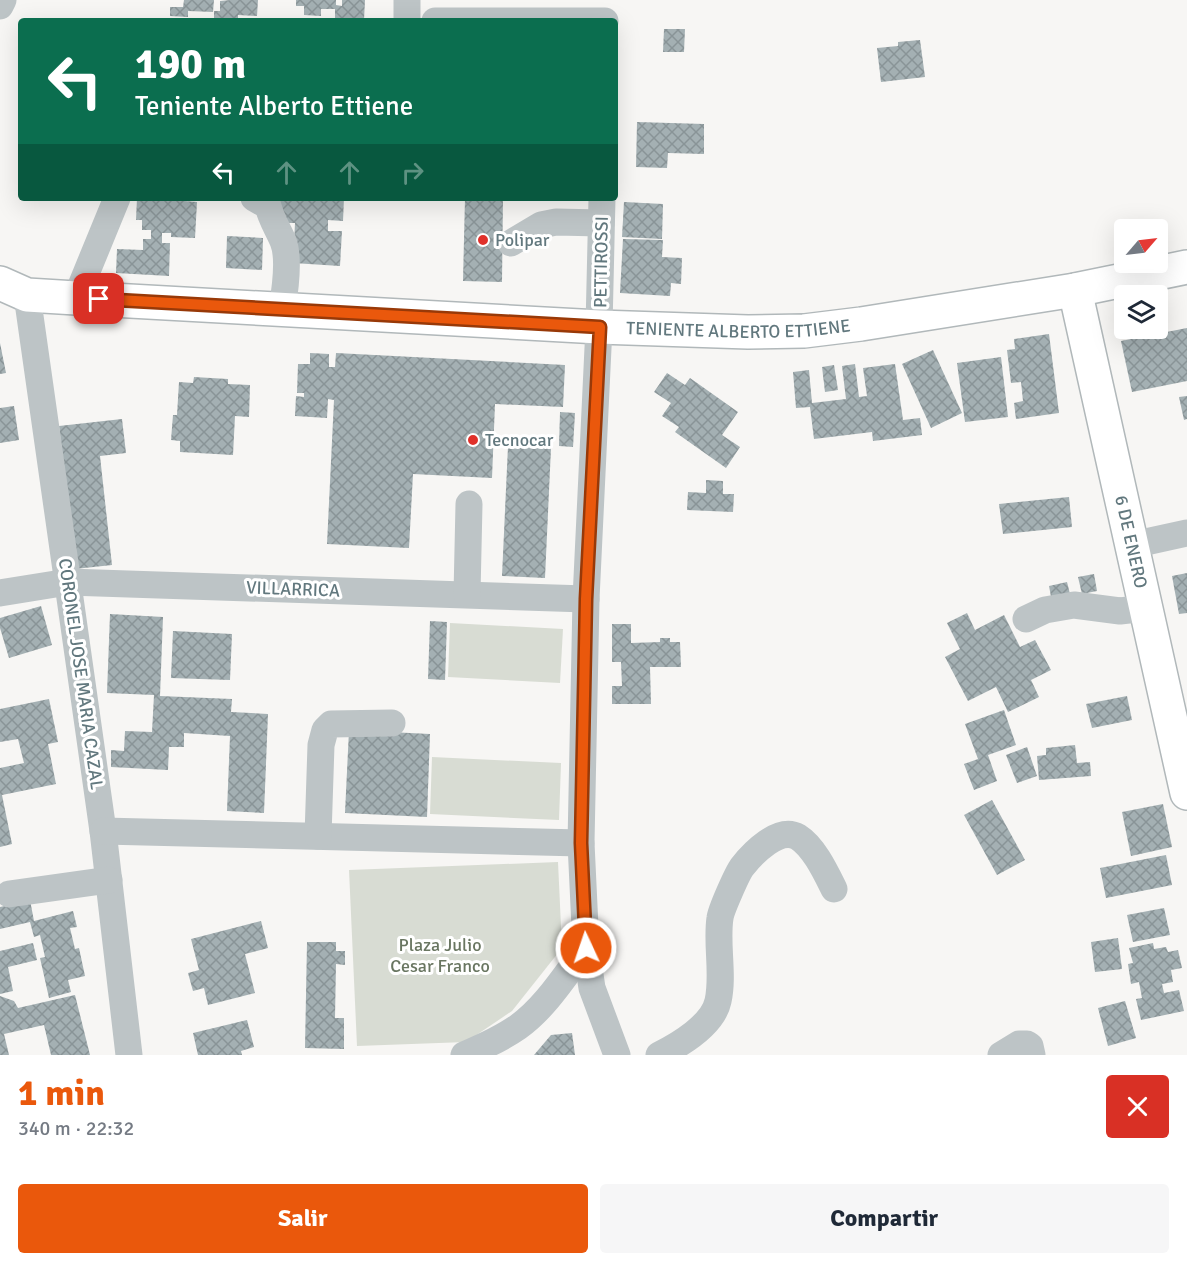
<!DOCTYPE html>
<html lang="es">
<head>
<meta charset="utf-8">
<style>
	body { margin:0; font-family:Signika,sans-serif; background:#f6f6f7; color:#1f2937; height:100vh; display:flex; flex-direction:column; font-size:22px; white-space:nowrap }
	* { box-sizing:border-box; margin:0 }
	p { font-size:20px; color:#747a83 }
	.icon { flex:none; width:33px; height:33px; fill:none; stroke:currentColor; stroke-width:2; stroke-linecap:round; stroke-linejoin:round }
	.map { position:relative; height:1055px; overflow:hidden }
	.side { display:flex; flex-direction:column; background:#fff; flex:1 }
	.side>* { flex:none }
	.banner { position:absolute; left:18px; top:18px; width:600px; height:183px; border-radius:6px; box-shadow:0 6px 24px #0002; background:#0b6e4f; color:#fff; overflow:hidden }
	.needle { width:39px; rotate:62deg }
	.buttons { position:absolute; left:1114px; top:219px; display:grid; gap:12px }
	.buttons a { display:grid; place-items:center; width:54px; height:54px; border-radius:6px; background:#fff; box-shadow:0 6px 24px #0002; font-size:30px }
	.pin { position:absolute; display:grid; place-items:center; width:51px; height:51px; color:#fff; margin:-26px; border-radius:12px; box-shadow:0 3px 9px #0006 }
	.me { position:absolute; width:66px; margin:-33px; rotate:357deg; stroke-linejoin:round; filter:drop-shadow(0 0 4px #0008) }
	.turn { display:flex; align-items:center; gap:21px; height:126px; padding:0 18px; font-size:27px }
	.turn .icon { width:78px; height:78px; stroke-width:2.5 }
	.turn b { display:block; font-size:42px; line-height:51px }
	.lanes { display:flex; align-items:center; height:57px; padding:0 18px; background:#0003; justify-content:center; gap:30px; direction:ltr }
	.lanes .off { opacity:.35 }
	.round { display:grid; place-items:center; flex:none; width:63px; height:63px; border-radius:6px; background:#f6f6f7 }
	.summary { display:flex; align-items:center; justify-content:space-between; height:102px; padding:0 18px }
	h1 { font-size:36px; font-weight:700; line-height:45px; color:#ea580c }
	.cta { display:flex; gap:12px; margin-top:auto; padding:12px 18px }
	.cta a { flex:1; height:69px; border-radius:6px; background:#ea580c; color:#fff; font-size:24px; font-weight:700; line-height:69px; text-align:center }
	.cta a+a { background:#f6f6f7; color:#1f2937 }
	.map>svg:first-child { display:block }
</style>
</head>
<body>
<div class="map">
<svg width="1187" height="1055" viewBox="0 0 1187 1055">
	<defs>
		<pattern id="building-cross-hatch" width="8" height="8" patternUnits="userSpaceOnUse" patternTransform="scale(1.5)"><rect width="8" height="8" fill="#a4b0b3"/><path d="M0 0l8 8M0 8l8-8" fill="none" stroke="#899497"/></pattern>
	</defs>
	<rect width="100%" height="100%" fill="#f7f6f4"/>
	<g fill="#d8dcd3">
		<path d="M450,623L563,629L560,683L448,677Z"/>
		<path d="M432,757L561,763L559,820L430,814Z"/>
		<path d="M558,862L562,948L512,1011L466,1042L357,1046L349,870Z"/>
	</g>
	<g fill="url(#building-cross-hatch)">
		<path d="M184,0H214L213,12L188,11V17L170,16V7H183Z"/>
		<path d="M230,0H258L257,16L238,15V21H214V11H220V1Z"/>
		<path d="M296,0H336V5L342,6V0H365L364,20L335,21V9H321V16L304,15V6H296Z"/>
		<path d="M664,29H685L684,52H663Z"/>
		<path d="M920,40L925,77L881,82L877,48L898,46V42Z"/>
		<path d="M637,122L704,124V154L668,153L667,168L636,167Z"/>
		<path d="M137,198H172V200L197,202L195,238L171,237V233H162V243H170L169,276L116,273L117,249L143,250V239H151V230H142V220H136Z"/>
		<path d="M278,198H344L343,221L328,220V231H342L340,266L293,263L295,223H277Z"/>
		<path d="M465,198H503L502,282L463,281Z"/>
		<path d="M624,202L663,204L662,239L622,237Z"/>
		<path d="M227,236L263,238L262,270L226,268Z"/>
		<path d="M623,239L663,240L662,257L682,258L681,284L671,283L670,296L620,293Z"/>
		<path d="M1187,328V381L1132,392L1121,341Z"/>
		<path d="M1049,334L1059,413L1016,419L1014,403L1023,401L1021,382L1011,383L1007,350L1015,349L1014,339Z"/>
		<path d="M0,343L6,373L0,374Z"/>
		<path d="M933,350L962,413L931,428L902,364Z"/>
		<path d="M310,353L329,354V367H335L336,353L565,365L563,407L495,404L492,478L413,474L409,548L327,544L334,400L328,399L327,418L295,416L296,396L304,397V393H297L298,364H310Z"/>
		<path d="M1001,357L1008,417L965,422L957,363Z"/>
		<path d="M855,364L859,397L867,396L863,368L895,364L903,420L920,418L922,435L873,441L872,432L814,439L810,407L796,408L793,372L809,370L812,403L846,399L842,366Z"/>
		<path d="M834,365L838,390L825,392L822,367Z"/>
		<path d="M667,373L685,385L690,378L738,412L722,435L740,447L726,468L675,432L679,427L662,416L671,403L654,392Z"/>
		<path d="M194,377L228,379V384L250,385L249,417L235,416L233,455L180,452V441L171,440L173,415H177L179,382L193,383Z"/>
		<path d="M1187,396V419L1184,420L1179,397Z"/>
		<path d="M14,406L19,440L0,443V408Z"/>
		<path d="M560,412L575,413L573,447L559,446Z"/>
		<path d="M122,419L126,453L100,456L112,565L75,569L59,426Z"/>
		<path d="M508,446L551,448L545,578L502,576Z"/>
		<path d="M706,480L723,481V494H734L733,512L687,510L688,492L706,493Z"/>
		<path d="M1069,497L1072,527L1003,534L999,504Z"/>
		<path d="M1187,573V613L1179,614L1172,576Z"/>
		<path d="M1094,574L1097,591L1082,594L1078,577Z"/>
		<path d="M1067,582L1071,598L1052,602L1049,586Z"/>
		<path d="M41,606L52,645L9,658L0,628V618Z"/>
		<path d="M967,613L975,630L1004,615L1020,647L1035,640L1051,670L1031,680L1039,697L1008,712L996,687L968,701L945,657L960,649L947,623Z"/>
		<path d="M110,614L163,617L160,696L232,699L231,712L268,714L264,813L227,811L230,736L184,733V747H169L168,770L111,767V750L124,751L125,731L152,732L154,695L107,693Z"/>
		<path d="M430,621L447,622L445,680L428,679Z"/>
		<path d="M612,624H631V643L660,642V638H670V642H680L681,667H650L651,704H612V686H622L621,662H612Z"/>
		<path d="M173,631L232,634L230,680L171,678Z"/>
		<path d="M1127,696L1132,720L1092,728L1086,704Z"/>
		<path d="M49,699L58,742L48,744L56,784L2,795L12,844L0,847V768L24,763L18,739L0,742V709Z"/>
		<path d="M1004,710L1016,745L988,755L997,781L974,790L964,764L978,759L965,724Z"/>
		<path d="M349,730L430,734L427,817L345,813Z"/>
		<path d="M1075,745L1077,763L1090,762L1091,776L1039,780L1037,756L1046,755V748Z"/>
		<path d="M1027,747L1037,776L1017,783L1006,755Z"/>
		<path d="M992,800L1025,860L997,875L964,815Z"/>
		<path d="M1163,804L1172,847L1131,856L1122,812Z"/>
		<path d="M1166,855L1172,885L1106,898L1100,868Z"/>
		<path d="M30,900L34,921L73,911L77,927L70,928L75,949L79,948L85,976L68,980L71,992L49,998L40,958L45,957L40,935L34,937L30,922L0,929V907Z"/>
		<path d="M1164,908L1170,935L1133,942L1127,915Z"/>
		<path d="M261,921L268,948L245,954L255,993L208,1005L204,988L193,991L188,973L199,970L191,939Z"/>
		<path d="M1118,938L1122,969L1095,972L1091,942Z"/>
		<path d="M307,942H336V951H345V965L336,964L335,1018H344V1049L305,1048Z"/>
		<path d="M33,943L37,960L8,967L13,991L0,994V951Z"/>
		<path d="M1153,943L1154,949L1166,947L1168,952L1178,950L1182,968L1171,970L1173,982L1162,984L1164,993L1179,990L1184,1011L1141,1020L1136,999L1142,998L1139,982L1131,984L1128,964L1133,963L1129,948Z"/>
		<path d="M75,995L90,1055H51L44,1025L4,1034L9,1055H0V996L14,1001L18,1008Z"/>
		<path d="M1125,1001L1136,1038L1108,1046L1098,1008Z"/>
		<path d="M247,1020L254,1047L241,1051L242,1055H198L193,1033Z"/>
		<path d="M572,1033L575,1055H534L551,1035Z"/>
	</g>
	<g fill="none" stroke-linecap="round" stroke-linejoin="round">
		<g stroke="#b1b8ba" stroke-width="36">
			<g id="major">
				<path id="s1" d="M0,283L27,295L76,298L599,327L748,332L804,331L861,324L1075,290L1187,267"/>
				<path id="s2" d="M1075,290L1187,793"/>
			</g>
		</g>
		<g stroke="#bdc4c6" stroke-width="27">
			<path d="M0,6L3,0"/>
			<path d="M407,21V0"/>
			<path d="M435,21H605"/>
			<path d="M254,198L268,206C271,219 278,229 283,241C290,258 285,291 282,309"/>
			<path d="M602,198L599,327L586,599L581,843L586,948L592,988L617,1055"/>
			<path d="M511,243L541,225L556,222L601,223"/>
			<path d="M27,295L103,831L129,1055"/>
			<path d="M76,298L117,198"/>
			<path d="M1132,545L1187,533"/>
			<path d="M0,593L68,582L586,599"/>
			<path d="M467,594L469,504"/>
			<path d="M1026,619L1045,610L1074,605L1120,611L1146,608"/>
			<path d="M103,831L581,843"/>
			<path d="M318,836L321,745L325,730L331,724L392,723"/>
			<path d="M9,894L109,880"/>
			<path d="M464,1055C483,1047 501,1039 518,1027C546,1007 566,974 586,948"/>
			<path d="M659,1055C679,1045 713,1025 718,1001C724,975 716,944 720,918C721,910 737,874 742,867C753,853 779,826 798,837C814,847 826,873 834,889"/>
			<path d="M1001,1055L1019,1044H1027L1030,1046L1032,1055"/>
		</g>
		<use href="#major" stroke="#fff" stroke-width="33"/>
	</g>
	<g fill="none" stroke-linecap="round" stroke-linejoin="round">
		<g stroke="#983908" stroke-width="15">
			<path id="route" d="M99,299L600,327L586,599L581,843L586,948"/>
		</g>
		<use href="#route" stroke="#ea580c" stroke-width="10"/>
	</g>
	<g fill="#e0302a" stroke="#fff" stroke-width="2">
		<circle cx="483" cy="240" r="6"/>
		<circle cx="473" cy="440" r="6"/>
	</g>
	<g text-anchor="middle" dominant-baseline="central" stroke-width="6" stroke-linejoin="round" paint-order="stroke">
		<g font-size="18" fill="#62787e" stroke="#fff" text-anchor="start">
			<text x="495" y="240">Polipar</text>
			<text x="485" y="440">Tecnocar</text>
		</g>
		<g font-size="18" fill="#62787e" stroke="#fff">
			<text transform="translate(601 262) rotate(-89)">PETTIROSSI</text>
			<text stroke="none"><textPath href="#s1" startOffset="742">TENIENTE ALBERTO ETTIENE</textPath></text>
			<text stroke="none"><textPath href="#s2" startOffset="258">6 DE ENERO</textPath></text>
			<text transform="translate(293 589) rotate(2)">VILLARRICA</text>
			<text transform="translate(81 674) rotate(82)">CORONEL JOSE MARIA CAZAL</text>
		</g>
		<g font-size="18" fill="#697661" stroke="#fff">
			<text x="440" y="945">Plaza Julio<tspan x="440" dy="21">Cesar Franco</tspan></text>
		</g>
	</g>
</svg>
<div class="buttons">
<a><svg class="needle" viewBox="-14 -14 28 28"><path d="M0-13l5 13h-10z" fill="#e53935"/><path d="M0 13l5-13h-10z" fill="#747a83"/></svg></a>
<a><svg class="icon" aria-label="layers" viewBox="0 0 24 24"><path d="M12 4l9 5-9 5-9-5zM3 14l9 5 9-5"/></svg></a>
</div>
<div class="pin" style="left:99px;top:299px;background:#d93025"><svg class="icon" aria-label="arrive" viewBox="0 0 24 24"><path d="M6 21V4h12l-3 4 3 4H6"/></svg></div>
<svg class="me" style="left:586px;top:948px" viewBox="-20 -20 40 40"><circle r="17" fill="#ea580c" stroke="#fff" stroke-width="3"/><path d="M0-11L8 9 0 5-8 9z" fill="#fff"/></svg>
<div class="banner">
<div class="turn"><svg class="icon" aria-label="left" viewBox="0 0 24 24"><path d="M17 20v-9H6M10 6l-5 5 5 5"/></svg><div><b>190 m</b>Teniente Alberto Ettiene</div></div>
<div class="lanes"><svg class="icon" aria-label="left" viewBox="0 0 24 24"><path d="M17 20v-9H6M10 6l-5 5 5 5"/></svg><svg class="icon off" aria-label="ahead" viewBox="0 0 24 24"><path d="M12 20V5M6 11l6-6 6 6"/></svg><svg class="icon off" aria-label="ahead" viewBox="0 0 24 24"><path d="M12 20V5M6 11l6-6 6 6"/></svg><svg class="icon off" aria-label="right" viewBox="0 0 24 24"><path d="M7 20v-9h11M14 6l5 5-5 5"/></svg></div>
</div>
</div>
<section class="side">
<div class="summary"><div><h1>1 min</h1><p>340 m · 22:32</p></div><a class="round" style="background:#d93025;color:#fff"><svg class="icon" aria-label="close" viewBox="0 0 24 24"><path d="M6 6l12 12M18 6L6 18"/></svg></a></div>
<div class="cta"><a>Salir</a><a>Compartir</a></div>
</section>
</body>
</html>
